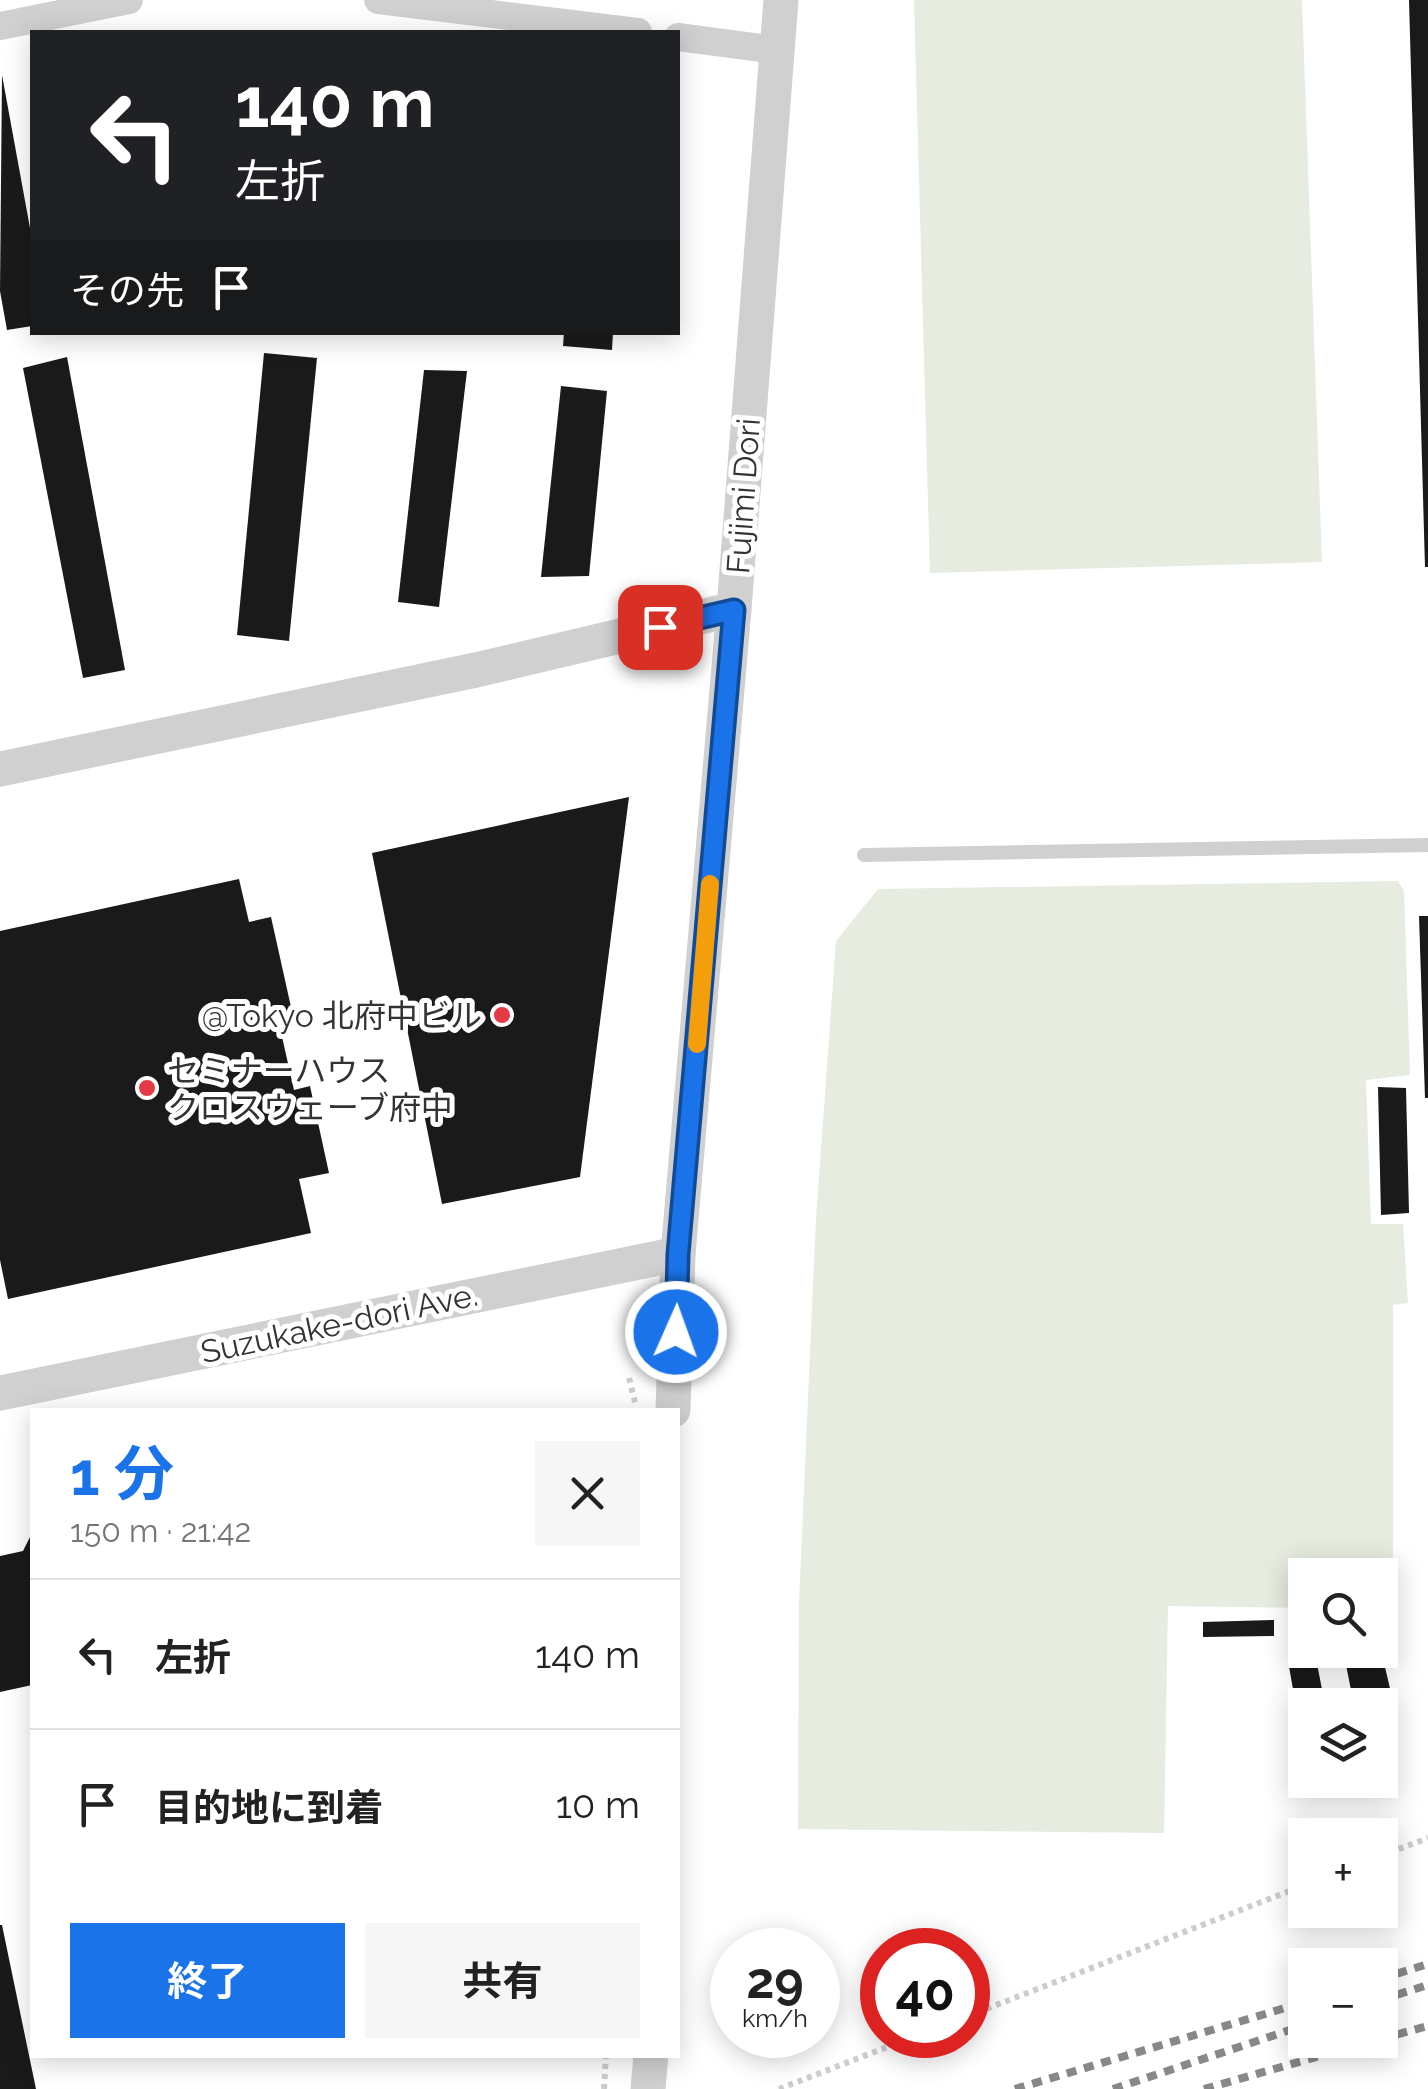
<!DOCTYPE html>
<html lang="ja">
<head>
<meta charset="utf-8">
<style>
	body { margin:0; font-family:Raleway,"Noto Sans JP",sans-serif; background:#f6f6f6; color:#222; height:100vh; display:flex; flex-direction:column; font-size:38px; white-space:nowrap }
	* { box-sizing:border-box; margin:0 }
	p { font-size:32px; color:#767676 }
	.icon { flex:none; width:55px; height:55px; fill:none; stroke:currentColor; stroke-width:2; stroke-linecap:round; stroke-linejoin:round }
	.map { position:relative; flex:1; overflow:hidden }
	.details { position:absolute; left:30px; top:1408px; width:650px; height:650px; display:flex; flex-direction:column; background:#fff; border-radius:0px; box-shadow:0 5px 25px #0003 }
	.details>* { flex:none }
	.hud { position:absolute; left:30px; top:30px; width:650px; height:305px; border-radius:0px; box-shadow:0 5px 25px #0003; background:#202124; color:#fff; overflow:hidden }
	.controls { position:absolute; left:1288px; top:1558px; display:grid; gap:20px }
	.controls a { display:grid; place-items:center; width:110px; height:110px; border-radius:0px; background:#fff; box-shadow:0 5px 25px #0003; font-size:50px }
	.speed { position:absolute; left:710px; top:1928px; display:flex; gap:20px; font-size:50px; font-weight:700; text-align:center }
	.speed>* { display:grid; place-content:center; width:130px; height:130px; border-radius:50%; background:#fff; box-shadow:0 5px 25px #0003; line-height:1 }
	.speed small { font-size:25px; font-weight:400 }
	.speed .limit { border:15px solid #d22; background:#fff; color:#111 }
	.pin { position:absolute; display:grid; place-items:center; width:85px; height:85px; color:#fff; margin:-42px; border-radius:20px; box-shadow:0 5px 15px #0006 }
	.me { position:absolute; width:110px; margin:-55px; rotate:2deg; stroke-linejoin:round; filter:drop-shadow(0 0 8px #0008) }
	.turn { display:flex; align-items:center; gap:35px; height:210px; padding:0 40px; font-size:45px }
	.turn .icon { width:130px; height:130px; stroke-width:2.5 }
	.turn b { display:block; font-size:70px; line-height:85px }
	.then { display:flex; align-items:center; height:95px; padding:0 40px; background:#0003; gap:20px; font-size:38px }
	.round { display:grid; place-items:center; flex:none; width:105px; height:105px; border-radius:0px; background:#f6f6f6 }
	.headline { display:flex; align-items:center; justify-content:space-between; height:170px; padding:0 40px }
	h1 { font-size:60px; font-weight:700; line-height:75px; color:#1a73e8 }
	.primary-button { display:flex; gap:20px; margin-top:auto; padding:20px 40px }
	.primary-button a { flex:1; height:115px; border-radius:0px; background:#1a73e8; color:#fff; font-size:40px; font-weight:700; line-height:115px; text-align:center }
	.primary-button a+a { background:#f6f6f6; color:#222 }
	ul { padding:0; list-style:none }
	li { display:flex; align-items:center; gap:30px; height:150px; padding:0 40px; border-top:2px solid #e0e0e0 }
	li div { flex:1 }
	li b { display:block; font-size:38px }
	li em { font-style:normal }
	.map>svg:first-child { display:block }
</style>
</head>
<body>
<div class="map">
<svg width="1428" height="2089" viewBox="0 0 1428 2089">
	<rect width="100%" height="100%" fill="#fff"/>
	<g fill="#e6ecdf">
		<path d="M914,0H1302L1322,562L930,573Z"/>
		<path d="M1398,881L1404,891L1410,1075L1366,1080L1371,1224H1403L1408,1303L1393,1305V1609L1380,1608V1575H1305V1608L1168,1606L1164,1833L798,1829L799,1602L816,1218L836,941L878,889Z"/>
	</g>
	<g fill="#1a1a1a">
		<path d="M1409,0H1428V567H1425Z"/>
		<path d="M2,75L32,239V326L7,330L0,291Z"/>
		<path d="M564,332H613L612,350L563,346Z"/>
		<path d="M264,353L317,358L289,641L237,635Z"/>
		<path d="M67,357L125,670L83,678L23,368Z"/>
		<path d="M424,370L467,371L439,607L398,602Z"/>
		<path d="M561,386L607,391L589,576L541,577Z"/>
		<path d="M629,797L580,1177L442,1204L372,853Z"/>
		<path d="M239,879L249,922L271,917L293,1016L278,1019L294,1090L310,1086L329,1173L299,1179L311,1233L8,1299L0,1260V931Z"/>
		<path d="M1419,916H1428V1098H1425Z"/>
		<path d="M1378,1087L1406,1088L1409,1213L1381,1215Z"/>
		<path d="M32,1533V1685L0,1692V1556L23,1551Z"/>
		<path d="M1274,1620V1636L1203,1637V1622Z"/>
		<path d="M1343,1650H1381L1392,1697L1368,1705H1354Z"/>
		<path d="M1315,1653L1324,1700L1296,1706L1288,1661Z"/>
		<path d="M0,1925H2L36,2089H0Z"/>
	</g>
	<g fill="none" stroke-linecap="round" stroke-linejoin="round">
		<g stroke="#cdcdcd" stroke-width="6" stroke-dasharray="5 5" stroke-linecap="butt">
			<path d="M629,1378L636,1406"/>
			<path d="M1380,1856L1428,1838"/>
			<path d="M968,2016L1305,1885"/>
			<path d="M604,2089L606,2055"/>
			<path d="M779,2089L918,2035"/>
		</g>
		<path stroke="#d0d0d0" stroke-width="14" d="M864,855L1428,845"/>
		<g stroke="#d0d0d0" stroke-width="28">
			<path d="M378,0L638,32"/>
			<path d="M0,26L129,0"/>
			<path d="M678,37L776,50"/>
		</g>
		<g stroke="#d0d0d0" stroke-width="35">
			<path d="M0,769L476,670L734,609"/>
			<path d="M0,1393L678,1254"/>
			<path d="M673,1410L678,1254L734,609L781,0"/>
			<path d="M648,2089L651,2055"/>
		</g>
		<g stroke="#888" stroke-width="8" stroke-dasharray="10 8" stroke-linecap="butt">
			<path d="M1380,1979L1428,1964"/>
			<path d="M1380,2000L1428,1985"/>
			<path d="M1380,2039L1428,2026"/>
			<path d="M1015,2089L1305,2002"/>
			<path d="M1113,2089L1305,2025"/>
			<path d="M1204,2089L1376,2040"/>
		</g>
	</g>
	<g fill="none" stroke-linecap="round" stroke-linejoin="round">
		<g stroke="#114b97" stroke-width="25">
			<path id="route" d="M660,627L734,610L678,1254L676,1332"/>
		</g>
		<use href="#route" stroke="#1a73e8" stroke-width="18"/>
		<path stroke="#f59e0b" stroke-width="18" d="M697,1044L710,884"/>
	</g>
	<g fill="#e63946" stroke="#fff" stroke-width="4">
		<circle cx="502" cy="1015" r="10"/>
		<circle cx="147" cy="1088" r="10"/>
	</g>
	<g text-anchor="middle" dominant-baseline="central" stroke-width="10" stroke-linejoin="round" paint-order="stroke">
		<g font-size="32" fill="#333" stroke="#fff">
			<text transform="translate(743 496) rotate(-86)">Fujimi Dori</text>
			<text transform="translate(339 1323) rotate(-12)">Suzukake-dori Ave.</text>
		</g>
		<g font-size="32" fill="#333" stroke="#fff" text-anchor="end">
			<text x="482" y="1015">@Tokyo 北府中ビル</text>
			<text x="167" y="1070" text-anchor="start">セミナーハウス<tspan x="167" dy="37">クロスウェーブ府中</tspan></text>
		</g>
	</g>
</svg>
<div class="controls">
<a><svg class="icon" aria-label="search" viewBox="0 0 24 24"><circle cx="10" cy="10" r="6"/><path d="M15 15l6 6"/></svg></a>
<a><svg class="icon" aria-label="layers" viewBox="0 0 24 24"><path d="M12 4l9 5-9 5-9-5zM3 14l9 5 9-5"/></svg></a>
<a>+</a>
<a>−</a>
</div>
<div class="speed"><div>29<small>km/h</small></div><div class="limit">40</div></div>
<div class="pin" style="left:660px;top:627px;background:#d93025"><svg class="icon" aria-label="arrive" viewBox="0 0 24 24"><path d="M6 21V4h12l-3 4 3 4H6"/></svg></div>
<svg class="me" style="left:676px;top:1332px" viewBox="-20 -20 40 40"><circle r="17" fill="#1a73e8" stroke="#fff" stroke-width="3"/><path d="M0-11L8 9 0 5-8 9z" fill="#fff"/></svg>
<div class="hud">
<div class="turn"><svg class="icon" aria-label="left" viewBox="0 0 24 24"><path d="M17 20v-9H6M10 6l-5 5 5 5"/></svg><div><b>140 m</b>左折</div></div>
<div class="then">その先<svg class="icon" aria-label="arrive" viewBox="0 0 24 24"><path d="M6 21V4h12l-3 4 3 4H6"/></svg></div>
</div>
<section class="details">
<div class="headline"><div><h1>1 分</h1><p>150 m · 21:42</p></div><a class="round"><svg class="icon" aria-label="close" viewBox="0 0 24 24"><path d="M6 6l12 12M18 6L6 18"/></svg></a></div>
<ul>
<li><svg class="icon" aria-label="left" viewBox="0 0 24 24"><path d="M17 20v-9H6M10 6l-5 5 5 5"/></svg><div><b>左折</b></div><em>140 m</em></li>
<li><svg class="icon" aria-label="arrive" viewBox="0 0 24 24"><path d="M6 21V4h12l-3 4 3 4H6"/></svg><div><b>目的地に到着</b></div><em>10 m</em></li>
</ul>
<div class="primary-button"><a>終了</a><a>共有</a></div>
</section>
</div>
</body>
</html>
